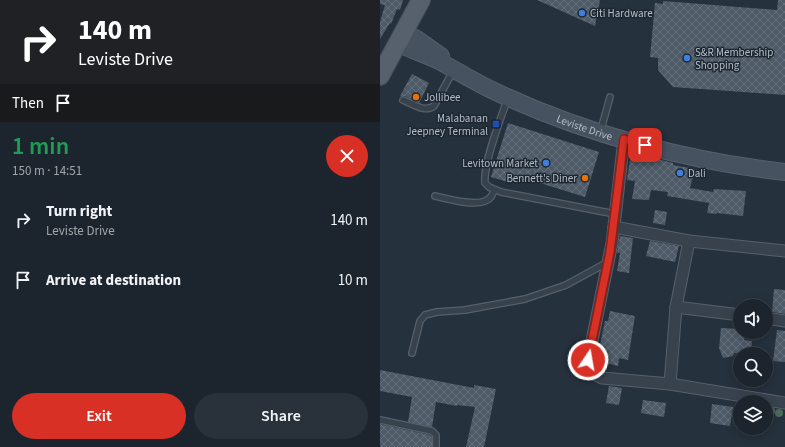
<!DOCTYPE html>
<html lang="en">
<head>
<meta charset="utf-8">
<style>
	body { margin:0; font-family:"Source Sans 3",sans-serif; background:#29313a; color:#f1f3f6; height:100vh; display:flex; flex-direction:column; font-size:15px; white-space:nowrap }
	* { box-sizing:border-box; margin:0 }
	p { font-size:13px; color:#a0a5aa }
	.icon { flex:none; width:22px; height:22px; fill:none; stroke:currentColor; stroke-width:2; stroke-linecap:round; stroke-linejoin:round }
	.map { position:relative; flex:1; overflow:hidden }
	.side { display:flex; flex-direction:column; background:#1c252e; width:380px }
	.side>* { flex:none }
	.hud { background:#202124; color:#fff; overflow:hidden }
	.tools { position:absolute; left:353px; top:299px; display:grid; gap:8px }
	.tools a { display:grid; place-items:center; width:40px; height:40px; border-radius:50%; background:#1c252e; box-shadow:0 2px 10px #0003,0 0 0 1px #3a424a; font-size:20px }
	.pin { position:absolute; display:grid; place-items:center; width:34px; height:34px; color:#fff; margin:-17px; border-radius:8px; box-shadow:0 2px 6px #0006 }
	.me { position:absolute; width:44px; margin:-22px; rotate:12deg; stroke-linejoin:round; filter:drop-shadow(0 0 3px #0008) }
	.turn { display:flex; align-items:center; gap:14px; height:84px; padding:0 12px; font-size:18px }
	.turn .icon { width:52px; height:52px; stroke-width:2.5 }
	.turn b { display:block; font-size:28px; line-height:34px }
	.then { display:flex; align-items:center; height:38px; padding:0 12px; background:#0003; gap:8px; font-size:15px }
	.round { display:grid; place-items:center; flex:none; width:42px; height:42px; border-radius:21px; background:#29313a }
	.headline { display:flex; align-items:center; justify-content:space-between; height:68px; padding:0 12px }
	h1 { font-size:24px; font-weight:600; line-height:30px; color:#1e9e55 }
	.button { display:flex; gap:8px; margin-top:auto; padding:8px 12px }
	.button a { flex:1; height:46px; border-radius:24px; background:#d93025; color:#fff; font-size:16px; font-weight:600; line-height:46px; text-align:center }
	.button a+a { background:#29313a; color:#f1f3f6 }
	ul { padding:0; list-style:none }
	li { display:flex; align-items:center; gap:12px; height:60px; padding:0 12px }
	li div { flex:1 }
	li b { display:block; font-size:15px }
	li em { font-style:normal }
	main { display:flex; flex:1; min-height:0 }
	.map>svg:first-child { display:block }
</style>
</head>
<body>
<main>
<section class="side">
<div class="hud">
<div class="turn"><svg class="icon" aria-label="right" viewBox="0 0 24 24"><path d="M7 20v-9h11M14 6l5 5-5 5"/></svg><div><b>140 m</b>Leviste Drive</div></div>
<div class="then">Then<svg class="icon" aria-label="arrive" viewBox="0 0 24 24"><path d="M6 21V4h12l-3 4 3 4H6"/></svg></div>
</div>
<div class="headline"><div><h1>1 min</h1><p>150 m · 14:51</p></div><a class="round" style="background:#d93025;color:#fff"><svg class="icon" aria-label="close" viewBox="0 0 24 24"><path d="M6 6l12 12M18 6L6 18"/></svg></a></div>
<ul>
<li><svg class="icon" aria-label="right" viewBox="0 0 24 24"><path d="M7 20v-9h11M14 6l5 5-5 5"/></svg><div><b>Turn right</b><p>Leviste Drive</p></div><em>140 m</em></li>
<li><svg class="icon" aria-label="arrive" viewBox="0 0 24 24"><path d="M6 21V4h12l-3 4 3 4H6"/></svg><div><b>Arrive at destination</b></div><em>10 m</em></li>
</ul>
<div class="button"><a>Exit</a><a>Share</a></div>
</section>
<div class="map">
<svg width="405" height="447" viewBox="0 0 405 447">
	<defs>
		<pattern id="building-cross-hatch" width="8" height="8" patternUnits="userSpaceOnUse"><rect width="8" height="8" fill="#4e5a67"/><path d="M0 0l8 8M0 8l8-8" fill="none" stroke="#65707b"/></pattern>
	</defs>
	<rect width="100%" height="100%" fill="#25313d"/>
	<g fill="url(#building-cross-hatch)">
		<path d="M0,0H23L20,10L17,9L11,24L10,23L0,39V22L5,5L0,4Z"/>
		<path d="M157,0H220L215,26Z"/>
		<path d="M398,0H405V95L293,87L278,70V58L270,57L275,3L283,4V1L397,10Z"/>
		<path d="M32,74L49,83L39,103L25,96H20Z"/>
		<path d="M128,123L219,152L205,197L131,174L128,182L111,177Z"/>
		<path d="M251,152L293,163V165L315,169L310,188L333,192L334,189L366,191L363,216L337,213V214L327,213L329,203L287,196L288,192L271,190L269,200L252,199L255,181L247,180Z"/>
		<path d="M275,210L287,212L285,225L273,223Z"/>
		<path d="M240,236L253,238L249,273L237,271L240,253H237Z"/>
		<path d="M270,241L299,246L295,262L266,256Z"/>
		<path d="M394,289L405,290V314L392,312Z"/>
		<path d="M230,311L255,316L248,360L239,358L238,366L222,362L223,356L218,355L225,321H228Z"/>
		<path d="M341,328L360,329V332H365L364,340L372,341L371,354L354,353L353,356L343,358L339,348Z"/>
		<path d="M397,330L405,331V362L393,361Z"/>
		<path d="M0,370L94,388V385L116,389L104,447H86L95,407L77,405V406L56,402L52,427L28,422L32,397L0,391Z"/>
		<path d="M229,386L242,388L239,405L226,403Z"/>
		<path d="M263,400L286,403L284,417L261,413Z"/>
		<path d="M332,404L353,407L350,426L330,423Z"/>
		<path d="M0,424L50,435L52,437V447H0Z"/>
	</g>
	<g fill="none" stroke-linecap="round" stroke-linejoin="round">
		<g stroke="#56606b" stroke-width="8">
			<g id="service">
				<path d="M128,98C121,117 103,164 105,183L109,187L121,192L235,214"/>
				<path d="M23,100C33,104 45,113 54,106L73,71"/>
				<path d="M222,126L230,97"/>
				<path d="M55,196C67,199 97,207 107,200C111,198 113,194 114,190"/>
				<path d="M32,353L40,321L45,315L57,312L85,310L145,299L186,285L228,262"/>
				<path d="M0,420L52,431L56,435V447"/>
			</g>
		</g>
		<g stroke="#56606b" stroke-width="13">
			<g id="minor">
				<path d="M244,139L232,243L208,360C210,370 213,374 222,378L290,384L405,403"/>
				<path d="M234,227L309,241L405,251"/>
				<path d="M296,307L360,315"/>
				<path d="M386,318L405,321"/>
				<path d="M290,384L296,307L309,241"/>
			</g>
		</g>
		<g stroke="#56606b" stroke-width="18">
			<g id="secondary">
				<path d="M23,32L37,39L61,56"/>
				<path id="s1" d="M17,43C31,50 45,54 59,61C77,71 95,82 114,91C204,134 307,161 405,172"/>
			</g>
		</g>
		<g stroke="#444e59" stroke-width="20">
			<path id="primary" d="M0,76L41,0"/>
		</g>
		<use href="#service" stroke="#38424d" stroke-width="5.5"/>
		<use href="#minor" stroke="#38424d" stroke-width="11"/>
		<use href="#secondary" stroke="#475260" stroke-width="16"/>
		<use href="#primary" stroke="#56616d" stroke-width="18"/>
	</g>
	<g fill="#4c6a5b">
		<circle cx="391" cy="411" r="4"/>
		<circle cx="399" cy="413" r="4"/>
	</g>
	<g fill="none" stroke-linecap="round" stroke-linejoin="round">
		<g stroke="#8d1f18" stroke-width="10">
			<path id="route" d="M208,360L230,252L244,139L265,145"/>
		</g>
		<use href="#route" stroke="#d93025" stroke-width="7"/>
	</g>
	<g fill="#3f7fe0" stroke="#1d2732" stroke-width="1.5">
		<circle cx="202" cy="13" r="4"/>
		<circle cx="307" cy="58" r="4"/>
		<circle cx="166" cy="163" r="4"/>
		<circle cx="300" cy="173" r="4"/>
	</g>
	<g fill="#e8710a" stroke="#1d2732" stroke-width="1.5">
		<circle cx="36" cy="97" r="4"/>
		<circle cx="205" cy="178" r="4"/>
	</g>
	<rect fill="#1a4fb4" stroke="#1d2732" stroke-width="1.5" x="112" y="120" width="8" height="8" rx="2"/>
	<g text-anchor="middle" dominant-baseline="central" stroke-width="3" stroke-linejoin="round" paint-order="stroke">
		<g font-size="11" fill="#b4bdc8" stroke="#1d2732" text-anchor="start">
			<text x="210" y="13">Citi Hardware</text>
			<text x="315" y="52">S&amp;R Membership<tspan x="315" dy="13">Shopping</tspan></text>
			<text x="44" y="97">Jollibee</text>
			<text x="108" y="118" text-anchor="end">Malabanan<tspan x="108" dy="13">Jeepney Terminal</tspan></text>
			<text x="158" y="163" text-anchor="end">Levitown Market</text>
			<text x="308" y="173">Dali</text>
			<text x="197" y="178" text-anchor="end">Bennett's Diner</text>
		</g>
		<g font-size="11" fill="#b4bdc8" stroke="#1d2732">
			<text stroke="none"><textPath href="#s1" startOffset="206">Leviste Drive</textPath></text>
		</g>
	</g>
</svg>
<div class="tools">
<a><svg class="icon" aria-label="sound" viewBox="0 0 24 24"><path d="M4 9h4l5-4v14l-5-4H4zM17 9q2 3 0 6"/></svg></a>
<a><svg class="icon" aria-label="search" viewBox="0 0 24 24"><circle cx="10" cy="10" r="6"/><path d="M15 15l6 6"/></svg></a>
<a><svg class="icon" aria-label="layers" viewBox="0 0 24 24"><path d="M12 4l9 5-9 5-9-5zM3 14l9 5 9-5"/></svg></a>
</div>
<div class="pin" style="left:265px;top:145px;background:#d93025"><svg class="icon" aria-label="arrive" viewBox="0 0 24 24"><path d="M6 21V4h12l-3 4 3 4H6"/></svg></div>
<svg class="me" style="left:208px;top:360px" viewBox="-20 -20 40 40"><circle r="17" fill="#d93025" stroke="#fff" stroke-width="3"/><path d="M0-11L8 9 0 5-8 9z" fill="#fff"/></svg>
</div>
</main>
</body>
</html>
